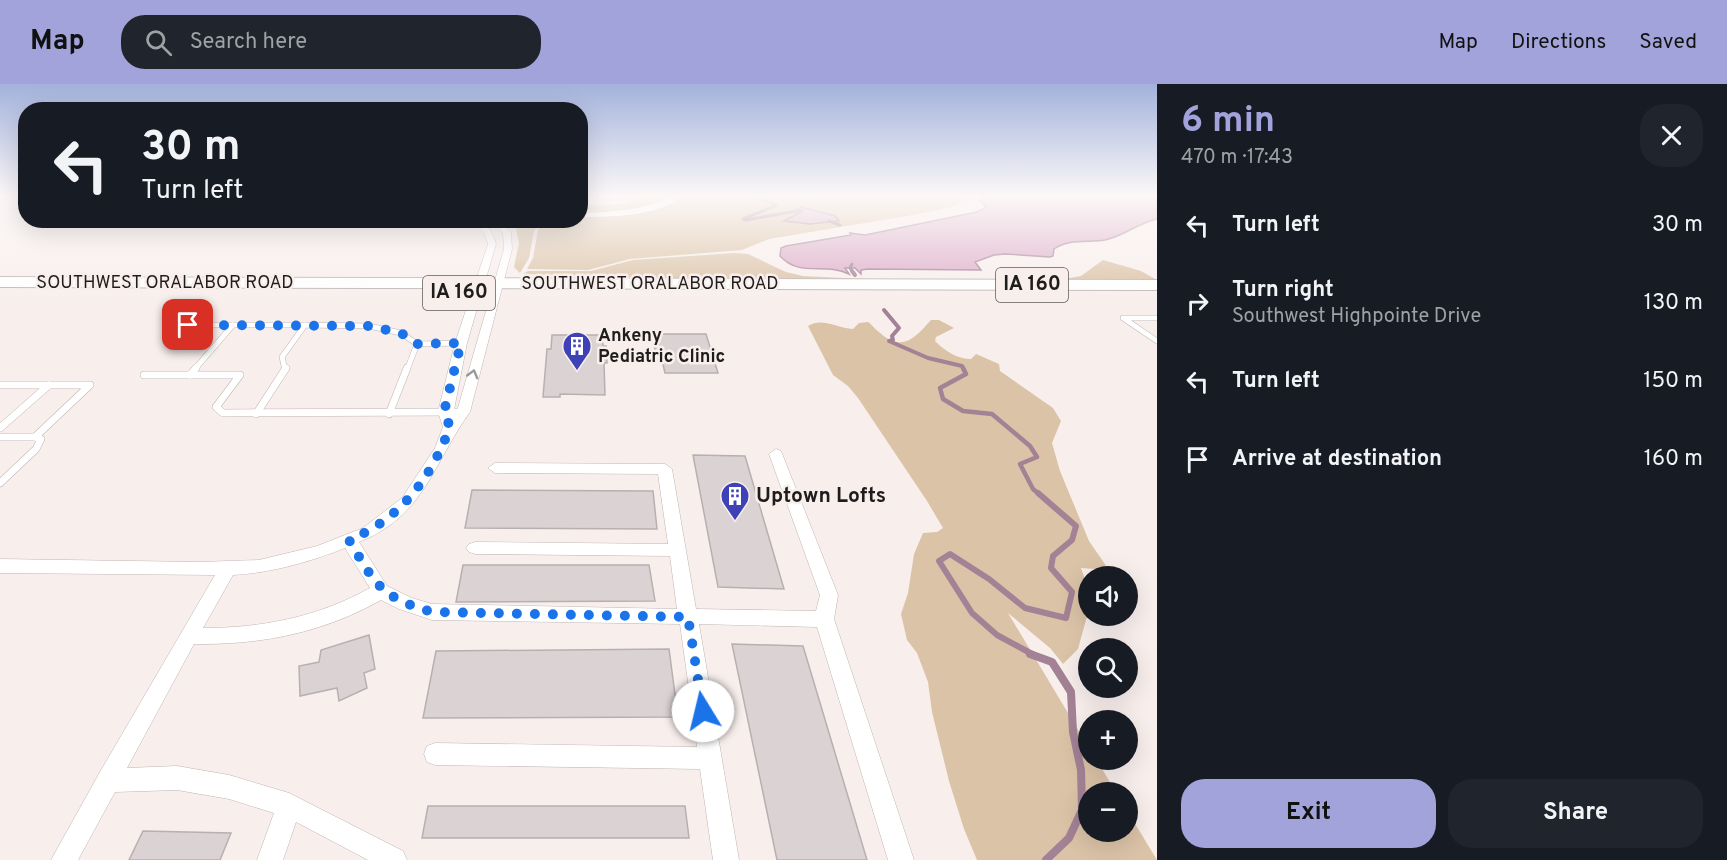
<!DOCTYPE html>
<html lang="en">
<head>
<meta charset="utf-8">
<style>
	body { margin:0; font-family:Overpass,sans-serif; background:#20242c; color:#f1f3f6; height:100vh; display:flex; flex-direction:column; font-size:22px; white-space:nowrap }
	* { box-sizing:border-box; margin:0 }
	p { font-size:20px; color:#9ea1a6 }
	.icon { flex:none; width:33px; height:33px; fill:none; stroke:currentColor; stroke-width:2; stroke-linecap:round; stroke-linejoin:round }
	.map { position:relative; flex:1; overflow:hidden }
	.sheet { display:flex; flex-direction:column; background:#171b24; width:570px }
	.sheet>* { flex:none }
	.guide { position:absolute; left:18px; top:18px; width:570px; height:126px; border-radius:24px; box-shadow:0 6px 24px #0002; background:#171b24; color:#f1f3f6; overflow:hidden }
	.tools { position:absolute; left:1078px; top:482px; display:grid; gap:12px }
	.tools a { display:grid; place-items:center; width:60px; height:60px; border-radius:50%; background:#171b24; box-shadow:0 6px 24px #0002; font-size:30px }
	.pin { position:absolute; display:grid; place-items:center; width:51px; height:51px; color:#fff; margin:-26px; border-radius:12px; box-shadow:0 3px 9px #0006 }
	.me { position:absolute; width:66px; margin:-33px; rotate:351deg; stroke-linejoin:round; filter:drop-shadow(0 0 4px #0008) }
	.turn { display:flex; align-items:center; gap:21px; height:126px; padding:0 24px; font-size:27px }
	.turn .icon { width:78px; height:78px; stroke-width:2.5 }
	.turn b { display:block; font-size:42px; line-height:51px }
	.round { display:grid; place-items:center; flex:none; width:63px; height:63px; border-radius:24px; background:#20242c }
	.overview { display:flex; align-items:center; justify-content:space-between; height:102px; padding:0 24px }
	h1 { font-size:36px; font-weight:700; line-height:45px; color:#a1a3da }
	.primary-button { display:flex; gap:12px; margin-top:auto; padding:12px 24px }
	.primary-button a { flex:1; height:69px; border-radius:24px; background:#a1a3da; color:#111; font-size:24px; font-weight:700; line-height:69px; text-align:center }
	.primary-button a+a { background:#20242c; color:#f1f3f6 }
	ul { padding:0; list-style:none }
	li { display:flex; align-items:center; gap:18px; height:78px; padding:0 24px }
	li div { flex:1 }
	li b { display:block; font-size:22px }
	li em { font-style:normal }
	header { display:flex; align-items:center; gap:36px; box-sizing:border-box; height:84px; padding:0 30px; background:#a1a3da; color:#111 }
	header strong { font-size:28px }
	nav { display:flex; gap:33px; margin-inline-start:auto; font-size:21px }
	.search { width:420px; height:54px; background:#20242c; display:flex; align-items:center; gap:15px; box-sizing:border-box; padding:0 21px; border-radius:24px; color:#9ea1a6; font-size:22px }
	main { display:flex; flex:1; min-height:0 }
	.map>svg:first-child { display:block }
</style>
</head>
<body>
<header>
<strong>Map</strong>
<div class="search"><svg class="icon" aria-label="search" viewBox="0 0 24 24"><circle cx="10" cy="10" r="6"/><path d="M15 15l6 6"/></svg>Search here</div>
<nav><a>Map</a><a>Directions</a><a>Saved</a></nav>
</header>
<main>
<div class="map">
<svg width="1157" height="776" viewBox="0 0 1157 776">
	<rect width="100%" height="100%" fill="#f8efed"/>
	<g fill="#dbc3a7">
		<path d="M641,112H672C643,127 613,129 581,128L580,121L625,120Z"/>
		<path d="M683,112H959L961,118L952,123L913,131L769,155L742,166L630,175L588,186L527,185L533,174L538,146L546,137L580,136L581,132L668,120Z"/>
		<path d="M528,137H543L534,147L529,174L520,189L514,183L519,159L516,145L519,140Z"/>
		<path d="M735,169L748,170L786,188L803,192L864,195H1064L1081,192L1103,176L1141,187L1157,196L692,195L523,190L528,187H591L633,176Z"/>
		<path d="M931,236H939L954,244L936,253L935,257C945,267 957,275 971,275L976,270L999,280L1000,287L1053,324L1061,337L1052,359L1060,387L1089,457L1109,486L1081,484L1088,504L1089,525L1078,565L1063,580L1050,564L1008,529L1089,664V675H1096L1116,708H1089V747H1128V728L1157,776H977L964,745L949,697L932,628L928,598L917,569L907,556L901,530L908,509L914,470L923,449L937,448L943,444L927,417L858,314L848,302L833,291L808,242C822,233 837,244 853,245L859,239L868,238C873,241 874,245 879,248C902,269 915,254 931,236Z"/>
	</g>
	<g fill="#dcaec9" stroke="#a38295" stroke-width="1.5">
		<path d="M983,112H1157V135C1138,139 1124,152 1105,156C1089,159 1069,154 1054,165L1053,172L1050,173L1005,170L994,171L975,178L981,186L868,185L861,186V190L855,184H845L849,190C825,178 800,194 780,172L781,164L786,162L851,151L850,149L865,151L977,128L986,123L980,116Z"/>
		<path d="M801,123L835,132L839,137L810,140L784,137L801,128L795,126Z"/>
	</g>
	<g fill="none" stroke-linecap="round" stroke-linejoin="round">
		<g stroke="#a38295" stroke-width="3">
			<path d="M752,112L777,121L743,135L746,136L802,126"/>
			<path d="M829,137L840,141"/>
			<path d="M852,180L850,184L853,188"/>
		</g>
		<g stroke="#a38295" stroke-width="4">
			<path d="M852,187L855,191"/>
			<path d="M884,226L899,244L892,252L893,256L889,257L928,274L962,282L964,286"/>
		</g>
		<path stroke="#a38295" stroke-width="4.5" d="M963,284L966,290L940,304L943,315L963,327L992,330L1030,362L1037,373L1020,380L1033,405L1040,411"/>
		<path stroke="#a38295" stroke-width="6" d="M1034,571L997,551L972,529L939,477L950,470L989,495L1025,524L1066,534L1072,508L1051,484L1053,472L1072,456L1076,442L1038,409"/>
		<path stroke="#a38295" stroke-width="8" d="M1030,570L1052,578L1071,608L1073,648L1081,686L1082,726L1069,754L1046,776"/>
	</g>
	<g fill="#dbd2d3" stroke="#b8afb1" stroke-width="1.5">
		<path d="M657,250H706L718,289H665L662,276H657L654,261H659Z"/>
		<path d="M552,251H602L603,262H606L607,279H604L605,311L560,310V313H543L547,265H551Z"/>
		<path d="M693,371L745,372L784,505L718,503Z"/>
		<path d="M472,406L653,407L657,445L465,444Z"/>
		<path d="M463,481H649L655,517L456,518Z"/>
		<path d="M369,551L375,585L364,589L367,604L339,617L337,604L300,612L299,582L319,578L321,566Z"/>
		<path d="M732,560L803,562L867,776H777Z"/>
		<path d="M669,565L678,633L423,634L436,567Z"/>
		<path d="M428,722H685L689,754H422Z"/>
		<path d="M143,747L231,749L220,776H129Z"/>
	</g>
	<g fill="none" stroke-linecap="round" stroke-linejoin="round">
		<g stroke="#beb5b4" stroke-width="6">
			<g id="service-far1">
				<path d="M1157,234H1123L1157,257"/>
				<path d="M188,241H233"/>
				<path d="M194,286L233,241H305"/>
				<path d="M285,286L282,273L305,241L369,242L401,249L417,260L461,259"/>
				<path d="M407,286L417,260"/>
			</g>
		</g>
		<g stroke="#beb5b4" stroke-width="8">
			<g id="service">
				<path d="M144,291H240L216,323L223,329L463,328"/>
				<path d="M190,291L196,284"/>
				<path d="M0,301H90L35,353L41,355L36,365L0,399"/>
				<path d="M256,330L286,284"/>
				<path d="M389,330L407,284"/>
				<path d="M0,344L49,301"/>
				<path d="M0,353H35"/>
			</g>
		</g>
		<g stroke="#beb5b4" stroke-width="1">
			<g id="minor">
				<path d="M674,112H683C656,133 613,133 580,133V129C613,128 644,126 674,112Z"/>
				<path d="M470,136C486,136 492,146 496,160L467,259L453,331L457,327L504,165L503,149L497,143L489,142L494,139L491,136H523L505,142L511,149L512,165L470,328C433,379 425,432 359,458L387,502L412,514L432,520L677,525L670,472L475,470L469,468L466,464L469,460L475,458L668,460L658,390L495,389L488,384L495,379L665,380L672,385L696,525L816,527L820,511L769,370L776,365L781,367L838,511L834,535L914,776H888L817,543L699,540L739,776H713L700,685L435,681L427,678L424,670L427,662L435,659L697,663L680,540L432,536L399,525L381,516C323,549 260,561 194,560L127,684L177,682L229,691L289,709L403,767L407,776H368L296,738L283,776H257L274,729L229,715L177,706L115,708L78,776H51L100,688L215,491L0,489V475L199,478L259,476L317,462L363,444L402,414L435,364L443,343L438,328L455,259L488,160L484,148ZM345,464L370,504C318,533 262,544 203,544L233,491C271,489 310,478 345,464Z"/>
			</g>
		</g>
		<g stroke="#beb5b4" stroke-width="2">
			<path id="primary" d="M0,193L1157,196V206L0,203Z"/>
		</g>
		<use href="#service-far1" stroke="#fff" stroke-width="5"/>
		<use href="#service" stroke="#fff" stroke-width="7"/>
		<use href="#minor" fill="#fff" fill-rule="evenodd"/>
		<use href="#primary" fill="#fff" fill-rule="evenodd"/>
	</g>
	<defs><path id="oneway-chevron" d="M-2-3.5L2.5 0L-2 3.5" fill="none" stroke-width="1.6" stroke-linecap="round" stroke-linejoin="round" transform="scale(1.5)"/></defs>
	<use stroke="#9a9999" href="#oneway-chevron" transform="translate(473 290) rotate(-75)"/>
	<linearGradient id="sky" x2="0" y2="1"><stop stop-color="#a3b2dc"/><stop offset="0.51" stop-color="#fcf8f7"/><stop offset="1" stop-color="#fcf8f7" stop-opacity="0"/></linearGradient>
	<rect width="1157" height="220" fill="url(#sky)"/>
	<g fill="none" stroke-linecap="round" stroke-linejoin="round">
		<path stroke="#1a73e8" stroke-width="10" stroke-dasharray="0 18" d="M188,241L369,242L401,249L417,260L461,259L444,328L450,343C431,394 401,435 349,456C376,501 380,513 432,528L688,533L703,627"/>
	</g>
	<defs>
		<g id="building-pin" transform="scale(1.5)"><path d="M0 17L-7.5 6A9.5 9.5 0 1 1 7.5 6Z" fill="#3f42b7" stroke="#f8efed"/><path d="M-4-6H4V6H1V3H-1V6H-4ZM-2.5-4.3h1.7v1.8h-1.7ZM.8-4.3h1.7v1.8H.8ZM-2.5-1h1.7V.8h-1.7ZM.8-1h1.7V.8H.8Z" fill="#fff"/></g>
	</defs>
	<g fill-rule="evenodd">
		<use href="#building-pin" x="577" y="262"/>
		<use href="#building-pin" x="735" y="412"/>
	</g>
	<g text-anchor="middle" dominant-baseline="central" stroke-width="5" stroke-linejoin="round" paint-order="stroke">
		<g font-size="18" fill="#1f1c1c" stroke="#f8efed">
			<text x="165" y="199">SOUTHWEST ORALABOR ROAD</text>
			<text x="650" y="200">SOUTHWEST ORALABOR ROAD</text>
		</g>
		<g font-size="18" font-weight="bold" fill="#1f1c1c" stroke="#f8efed" text-anchor="start">
			<text x="598" y="252">Ankeny<tspan x="598" dy="21">Pediatric Clinic</tspan></text>
		</g>
		<g fill="#f8efed" stroke="#605b5b" stroke-width="1.5">
			<rect x="996" y="184" width="72" height="34" rx="4.5"/>
			<rect x="423" y="192" width="72" height="34" rx="4.5"/>
		</g>
		<g font-size="20" font-weight="bold" fill="#1f1c1c">
			<text x="1032" y="201">IA 160</text>
			<text x="459" y="209">IA 160</text>
		</g>
		<g font-size="21" font-weight="bold" fill="#1f1c1c" stroke="#f8efed" text-anchor="start">
			<text x="756" y="412">Uptown Lofts</text>
		</g>
	</g>
</svg>
<div class="tools">
<a><svg class="icon" aria-label="sound" viewBox="0 0 24 24"><path d="M4 9h4l5-4v14l-5-4H4zM17 9q2 3 0 6"/></svg></a>
<a><svg class="icon" aria-label="search" viewBox="0 0 24 24"><circle cx="10" cy="10" r="6"/><path d="M15 15l6 6"/></svg></a>
<a>+</a>
<a>−</a>
</div>
<div class="pin" style="left:188px;top:241px;background:#d93025"><svg class="icon" aria-label="arrive" viewBox="0 0 24 24"><path d="M6 21V4h12l-3 4 3 4H6"/></svg></div>
<svg class="me" style="left:703px;top:627px" viewBox="-20 -20 40 40"><circle r="19" fill="#fff"/><path d="M0-13L10 11 0 6-10 11z" fill="#1a73e8"/></svg>
<div class="guide">
<div class="turn"><svg class="icon" aria-label="left" viewBox="0 0 24 24"><path d="M17 20v-9H6M10 6l-5 5 5 5"/></svg><div><b>30 m</b>Turn left</div></div>
</div>
</div>
<section class="sheet">
<div class="overview"><div><h1>6 min</h1><p>470 m · 17:43</p></div><a class="round"><svg class="icon" aria-label="close" viewBox="0 0 24 24"><path d="M6 6l12 12M18 6L6 18"/></svg></a></div>
<ul>
<li><svg class="icon" aria-label="left" viewBox="0 0 24 24"><path d="M17 20v-9H6M10 6l-5 5 5 5"/></svg><div><b>Turn left</b></div><em>30 m</em></li>
<li><svg class="icon" aria-label="right" viewBox="0 0 24 24"><path d="M7 20v-9h11M14 6l5 5-5 5"/></svg><div><b>Turn right</b><p>Southwest Highpointe Drive</p></div><em>130 m</em></li>
<li><svg class="icon" aria-label="left" viewBox="0 0 24 24"><path d="M17 20v-9H6M10 6l-5 5 5 5"/></svg><div><b>Turn left</b></div><em>150 m</em></li>
<li><svg class="icon" aria-label="arrive" viewBox="0 0 24 24"><path d="M6 21V4h12l-3 4 3 4H6"/></svg><div><b>Arrive at destination</b></div><em>160 m</em></li>
</ul>
<div class="primary-button"><a>Exit</a><a>Share</a></div>
</section>
</main>
</body>
</html>
